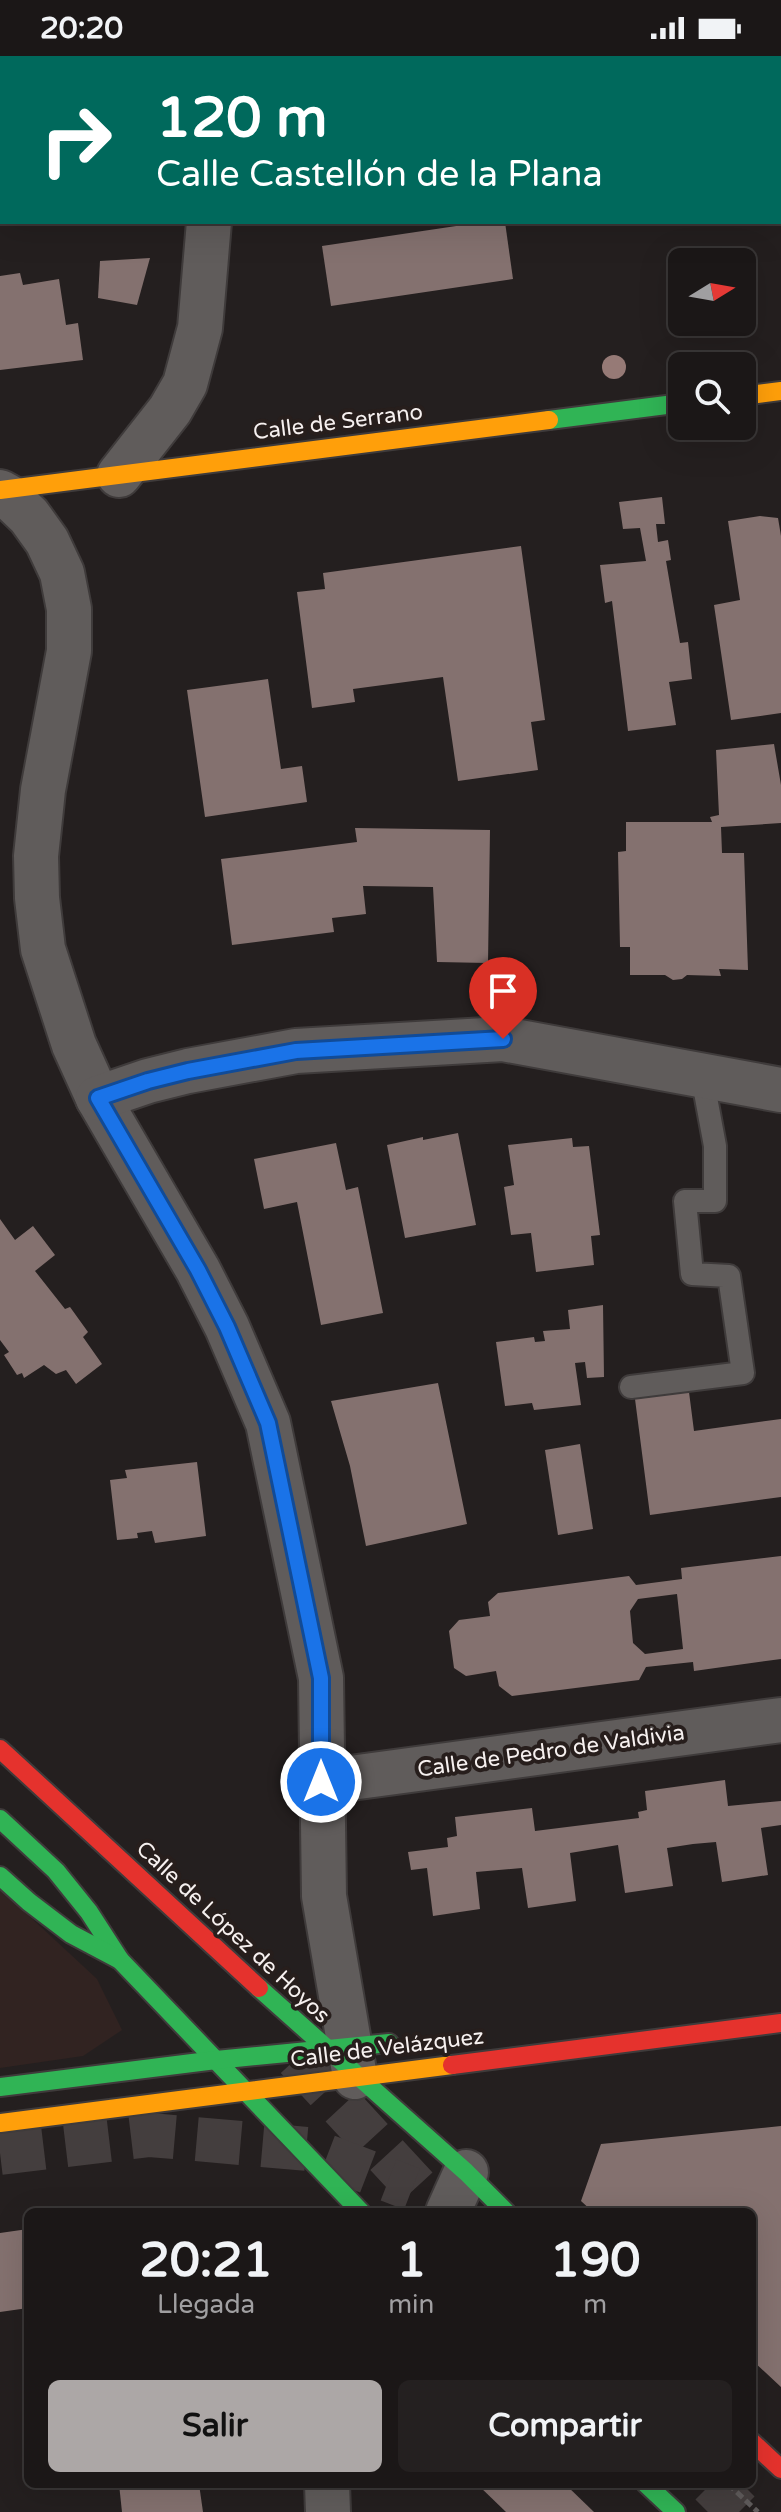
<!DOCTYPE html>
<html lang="es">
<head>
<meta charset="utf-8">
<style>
	body { margin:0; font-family:"Varela Round",sans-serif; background:#242020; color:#f1f3f6; height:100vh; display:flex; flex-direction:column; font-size:30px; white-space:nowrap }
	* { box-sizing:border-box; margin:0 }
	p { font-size:26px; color:#a09fa1 }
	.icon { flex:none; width:44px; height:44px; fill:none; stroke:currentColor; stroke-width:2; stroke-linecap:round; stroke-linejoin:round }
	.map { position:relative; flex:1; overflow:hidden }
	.drawer { position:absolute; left:24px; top:2152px; width:732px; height:280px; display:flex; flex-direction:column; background:#1b1717; border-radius:12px; box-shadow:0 8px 32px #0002,0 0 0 2px #393636 }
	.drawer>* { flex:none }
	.top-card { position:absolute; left:0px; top:0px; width:782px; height:168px; box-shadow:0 8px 32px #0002,0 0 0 2px #393636; background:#00695c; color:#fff; overflow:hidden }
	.needle { width:52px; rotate:79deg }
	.tools { position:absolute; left:668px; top:192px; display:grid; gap:16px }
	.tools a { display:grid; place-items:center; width:88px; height:88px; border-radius:12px; background:#1b1717; box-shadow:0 8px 32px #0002,0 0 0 2px #393636; font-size:40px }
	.pin { position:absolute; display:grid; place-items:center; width:68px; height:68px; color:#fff; margin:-82px -34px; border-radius:50% 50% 50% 0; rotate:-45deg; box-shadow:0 0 8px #0007 }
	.pin .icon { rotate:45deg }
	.me { position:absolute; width:88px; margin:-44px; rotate:0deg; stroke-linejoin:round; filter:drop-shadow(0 0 6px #0008) }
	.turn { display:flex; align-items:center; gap:28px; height:168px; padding:0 24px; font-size:36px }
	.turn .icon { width:104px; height:104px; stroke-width:2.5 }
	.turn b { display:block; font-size:56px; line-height:68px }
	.eta { display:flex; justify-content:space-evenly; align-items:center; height:136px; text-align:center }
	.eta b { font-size:48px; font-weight:700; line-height:56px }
	.button { display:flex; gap:16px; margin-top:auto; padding:16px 24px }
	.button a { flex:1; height:92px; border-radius:12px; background:#aca7a6; color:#111; font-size:32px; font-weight:700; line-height:92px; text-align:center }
	.button a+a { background:#242020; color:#f1f3f6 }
	.status { display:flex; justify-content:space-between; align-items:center; height:56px; padding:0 40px; background:#1b1717; direction:ltr }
	.status svg { height:22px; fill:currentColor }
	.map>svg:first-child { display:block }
</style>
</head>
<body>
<div class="status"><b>20:20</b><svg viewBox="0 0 49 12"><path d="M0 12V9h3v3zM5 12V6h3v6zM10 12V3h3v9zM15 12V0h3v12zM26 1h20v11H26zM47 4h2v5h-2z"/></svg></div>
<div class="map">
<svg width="781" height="2456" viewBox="0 0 781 2456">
	<rect width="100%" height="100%" fill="#241f1f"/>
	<path fill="#312321" d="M0,1833L97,1923L122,1974L83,2000L0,2012Z"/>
	<g fill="#84716f" fill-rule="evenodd">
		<path d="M483,166H505L513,223L331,250L322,190Z"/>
		<path d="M150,202L137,249L98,242L100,205Z"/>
		<path d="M20,217L23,229L59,223L66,269L78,267L83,304L0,314V220Z"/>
		<path d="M662,441L665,468H656L658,486L668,484L671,504L666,505L680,587L688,586L692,623L669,626L676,669L628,675L612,545L605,547L600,509L646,505L640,472L623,473L619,446Z"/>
		<path d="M760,460L778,462L781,480V657L731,664L714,549L740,544L728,465Z"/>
		<path d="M521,490L545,664L531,666L538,714L458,725L443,621L353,633L355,646L312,652L297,536L325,533L323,517Z"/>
		<path d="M268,623L281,713L302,710L307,746L205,761L187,634Z"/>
		<path d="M774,688L781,729V767L721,771L722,797H744L748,914L719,913L721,920L687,919L682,923L673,924L665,919H630V891H620L618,796L626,795V766H712L710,761L719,759L716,694Z"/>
		<path d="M355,772L490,774L488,907L437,906L433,831L363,830L366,858L332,862L334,876L232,889L221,803L357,786Z"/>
		<path d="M458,1077L476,1169L405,1182L387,1089L423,1081V1084Z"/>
		<path d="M572,1082L573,1091L589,1090L600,1179L591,1180L594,1209L536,1216L531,1177L511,1179L504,1131L514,1129L508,1089Z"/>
		<path d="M336,1087L346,1134L358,1131L383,1257L321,1269L297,1146L264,1153L254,1103Z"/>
		<path d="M0,1163L15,1184L33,1170L55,1199L35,1215L65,1253L70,1251L88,1276L83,1281L102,1308L76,1328L66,1314L56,1318L44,1309L24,1322L22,1317L17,1319L4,1299L9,1296L0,1284Z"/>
		<path d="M603,1249L604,1321L587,1322L585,1306L575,1307L581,1349L534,1354L532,1347L505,1350L496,1286L534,1281L535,1286L545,1285L543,1275L570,1273L568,1254Z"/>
		<path d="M438,1327L467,1468L366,1490L350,1410L331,1345Z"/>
		<path d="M689,1336L694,1375L781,1363V1441L650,1459L635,1343Z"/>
		<path d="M580,1388L593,1473L558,1479L545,1394Z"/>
		<path d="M197,1406L206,1480L155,1487L152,1475L137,1477L138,1482L117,1484L110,1424L127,1422L125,1414Z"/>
		<path d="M781,1500V1603L694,1615L693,1606L646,1611L639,1624L512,1640L499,1630L496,1615L466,1620L454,1612L449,1575L459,1564L490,1560L488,1546L498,1537L629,1520L636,1529L682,1523L681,1512ZM677,1538L683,1593L645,1598L633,1587L630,1555L638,1543Z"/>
		<path d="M725,1724L728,1750L781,1745V1769L761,1772L768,1819L722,1826L716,1786L693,1788L667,1792L673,1830L625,1837L618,1789L570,1797L576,1845L528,1852L522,1812L476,1816L480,1853L433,1860L427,1812L411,1814L408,1796L448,1791L447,1782L457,1780L455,1761L532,1752L535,1775L639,1762L638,1756L647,1754L645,1735Z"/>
		<path d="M781,2070V2331L752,2304V2156H593L581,2145L601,2088Z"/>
		<path d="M28,2173V2252L0,2256V2177Z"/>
		<path d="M119,2428H199L203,2456H122Z"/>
		<path d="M477,2428H565L594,2456H506Z"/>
	</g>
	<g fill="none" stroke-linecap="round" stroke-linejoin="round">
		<g stroke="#443e3e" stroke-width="44" stroke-dasharray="44 22" stroke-linecap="butt">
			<path d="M297,2002L439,2156"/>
			<path d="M0,2097L150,2079L308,2093L412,2133"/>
			<path d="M711,2428L739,2456"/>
		</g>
		<g stroke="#3f3b3b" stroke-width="26">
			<path id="lane" d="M631,1331L743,1317L729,1220L692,1218L685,1145H715V1090L702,1020"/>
		</g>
		<g stroke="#3f3b3b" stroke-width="48">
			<g id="street">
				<path d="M203,0V2"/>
				<path d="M119,419L170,354L185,328L200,272L209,166"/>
				<path d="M0,436L9,441L29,460L47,485L62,517L69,553V595L43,734L36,800L37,842L43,893L74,989L98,1042L198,1214L227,1271L268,1367L321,1622L324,1840L355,2021"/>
				<path d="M98,1042L148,1025L188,1015L296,995L503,983L781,1034"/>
				<path d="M321,1726L781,1664"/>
				<path d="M448,2156L466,2116"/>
				<path d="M327,2428L328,2456"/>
			</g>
		</g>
		<g stroke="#3f3b3b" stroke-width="22">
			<g id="fast">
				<path d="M549,364L682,347"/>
				<path d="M0,1763L56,1815L89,1856L120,1904"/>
				<path d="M0,1820L29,1846L71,1878L120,1904L361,2156"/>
				<path d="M259,1932L466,2116L506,2156"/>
				<path d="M0,2031L216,2004L389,1987"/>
				<path d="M646,2428L676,2456"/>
			</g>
		</g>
		<g stroke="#3f3b3b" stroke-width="22">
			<g id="slow">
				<path d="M742,340L781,335"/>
				<path d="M0,434L549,364"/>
				<path d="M0,2067L452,2009"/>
			</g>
		</g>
		<g stroke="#3f3b3b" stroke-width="22">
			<g id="jam">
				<path d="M0,1693L259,1932"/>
				<path d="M452,2009L781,1967"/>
				<path d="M752,2386L781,2413"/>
			</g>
		</g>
		<path stroke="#5f5b5b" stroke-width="5" stroke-dasharray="8 4" stroke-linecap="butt" d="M728,2428L758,2456"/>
		<use href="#lane" stroke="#605c5b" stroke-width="22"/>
		<use href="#street" stroke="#605c5b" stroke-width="44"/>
		<use href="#fast" stroke="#30b455" stroke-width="18"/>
		<use href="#slow" stroke="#ff9f0a" stroke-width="18"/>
		<use href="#jam" stroke="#e5322d" stroke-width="18"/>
	</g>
	<circle fill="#967a76" cx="614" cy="311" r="12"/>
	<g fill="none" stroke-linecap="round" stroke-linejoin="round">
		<g stroke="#114b97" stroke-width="20">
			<path id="route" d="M321,1726V1622L268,1367L227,1271L198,1214L98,1042L148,1025L188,1015L296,995L503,983"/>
		</g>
		<use href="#route" stroke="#1a73e8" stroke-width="14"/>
	</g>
	<g text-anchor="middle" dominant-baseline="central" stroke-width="8" stroke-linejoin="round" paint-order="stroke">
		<g font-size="22" fill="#f6f0ef" stroke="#271e1c">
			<text transform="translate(338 366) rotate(-7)">Calle de Serrano</text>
			<text transform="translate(551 1695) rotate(-8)">Calle de Pedro de Valdivia</text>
			<text transform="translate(233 1876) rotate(43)">Calle de López de Hoyos</text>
			<text transform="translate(387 1992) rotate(-7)">Calle de Velázquez</text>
		</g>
	</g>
</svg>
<div class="tools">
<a><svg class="needle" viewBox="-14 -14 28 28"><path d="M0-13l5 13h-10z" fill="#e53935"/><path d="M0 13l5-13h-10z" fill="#a09fa1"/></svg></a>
<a><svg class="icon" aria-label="search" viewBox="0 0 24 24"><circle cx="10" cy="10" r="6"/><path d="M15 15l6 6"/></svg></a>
</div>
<div class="pin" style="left:503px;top:983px;background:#d93025"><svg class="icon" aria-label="arrive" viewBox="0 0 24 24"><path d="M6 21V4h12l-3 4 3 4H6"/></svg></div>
<svg class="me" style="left:321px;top:1726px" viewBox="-20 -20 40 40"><circle r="17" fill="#1a73e8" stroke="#fff" stroke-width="3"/><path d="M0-11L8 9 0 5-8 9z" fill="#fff"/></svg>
<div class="top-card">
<div class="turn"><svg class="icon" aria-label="right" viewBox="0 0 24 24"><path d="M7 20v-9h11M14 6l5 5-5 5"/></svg><div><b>120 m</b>Calle Castellón de la Plana</div></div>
</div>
<section class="drawer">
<div class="eta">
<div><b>20:21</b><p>Llegada</p></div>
<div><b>1</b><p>min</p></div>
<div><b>190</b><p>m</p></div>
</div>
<div class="button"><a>Salir</a><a>Compartir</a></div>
</section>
</div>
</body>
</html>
